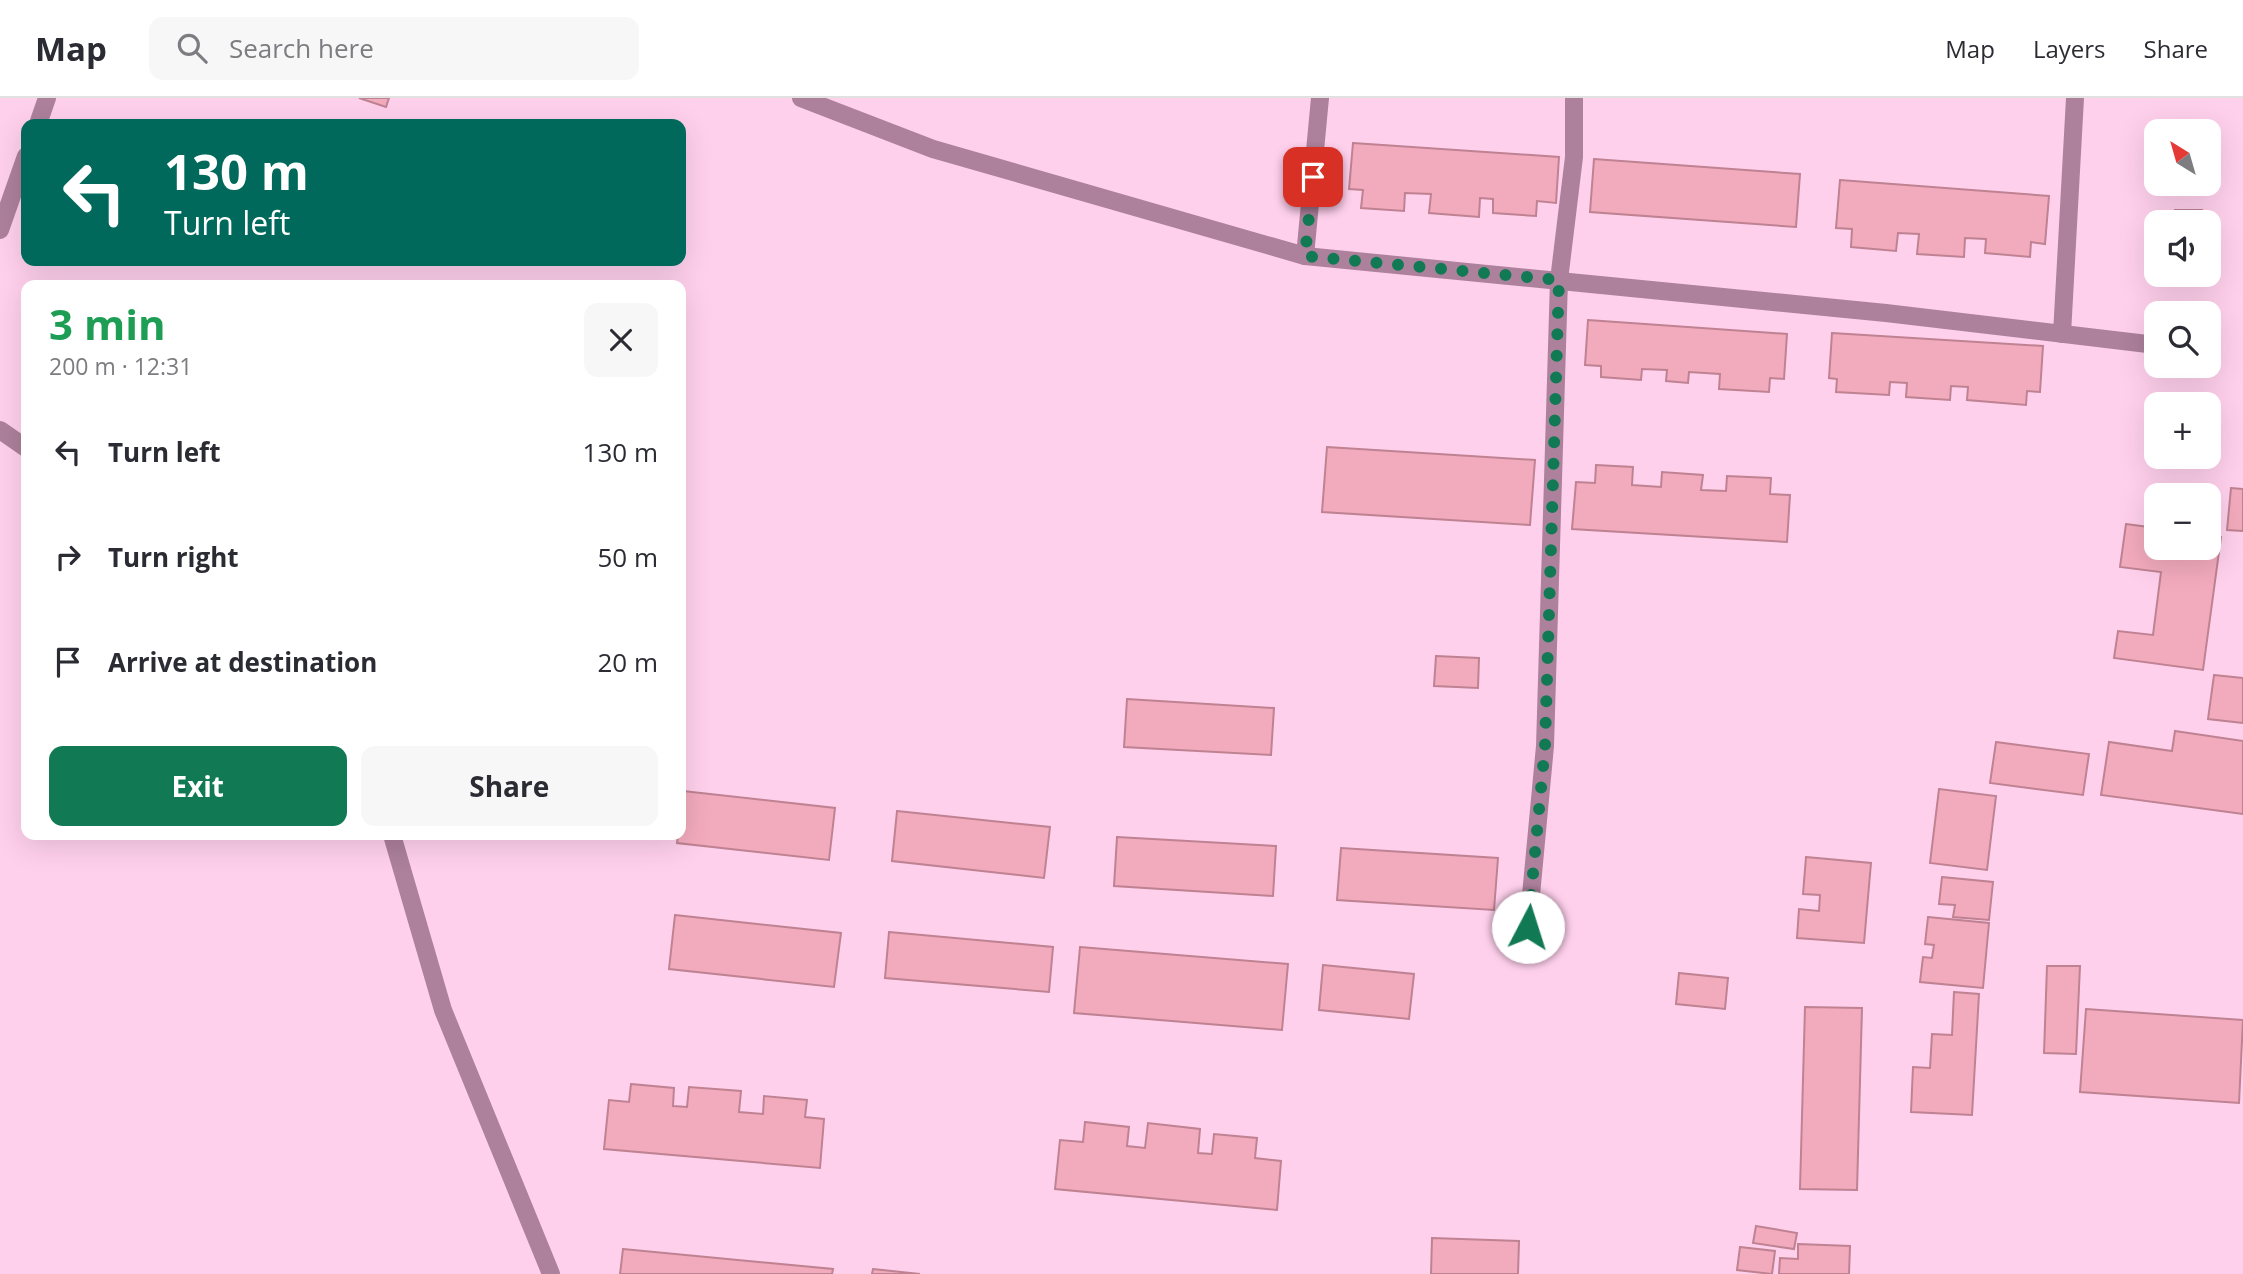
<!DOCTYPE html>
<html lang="en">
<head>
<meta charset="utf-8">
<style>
	body { margin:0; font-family:"Open Sans",sans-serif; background:#f7f7f7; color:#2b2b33; height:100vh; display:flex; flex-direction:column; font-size:26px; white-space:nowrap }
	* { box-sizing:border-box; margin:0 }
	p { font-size:23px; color:#7c7c81 }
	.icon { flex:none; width:38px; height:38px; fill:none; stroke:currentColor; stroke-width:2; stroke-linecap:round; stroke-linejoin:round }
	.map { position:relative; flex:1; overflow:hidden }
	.drawer { position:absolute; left:21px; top:182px; width:665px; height:560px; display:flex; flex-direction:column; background:#fff; border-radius:14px; box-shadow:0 7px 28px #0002 }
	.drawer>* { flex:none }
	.banner { position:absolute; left:21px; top:21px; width:665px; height:147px; border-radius:14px; box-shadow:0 7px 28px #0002; background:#00695c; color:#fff; overflow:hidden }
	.needle { width:46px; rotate:323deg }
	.controls { position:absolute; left:2144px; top:21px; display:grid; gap:14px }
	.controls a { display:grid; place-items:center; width:77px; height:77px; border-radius:14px; background:#fff; box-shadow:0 7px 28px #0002; font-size:35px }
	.pin { position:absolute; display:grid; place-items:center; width:60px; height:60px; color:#fff; margin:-30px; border-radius:14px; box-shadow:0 4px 10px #0006 }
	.me { position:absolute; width:77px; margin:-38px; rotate:5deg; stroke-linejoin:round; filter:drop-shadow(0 0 5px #0008) }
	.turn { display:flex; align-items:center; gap:24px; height:147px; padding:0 28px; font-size:32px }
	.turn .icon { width:91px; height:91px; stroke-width:2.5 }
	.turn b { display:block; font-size:49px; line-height:60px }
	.round { display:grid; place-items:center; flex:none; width:74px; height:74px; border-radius:14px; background:#f7f7f7 }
	.overview { display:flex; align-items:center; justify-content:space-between; height:119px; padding:0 28px }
	h1 { font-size:42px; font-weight:700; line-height:52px; color:#1e9e55 }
	.primary-button { display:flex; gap:14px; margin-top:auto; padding:14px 28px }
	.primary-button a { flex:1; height:80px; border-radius:14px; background:#117a54; color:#fff; font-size:28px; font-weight:700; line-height:80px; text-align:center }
	.primary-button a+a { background:#f7f7f7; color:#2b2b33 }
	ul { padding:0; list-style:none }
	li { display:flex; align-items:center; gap:21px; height:105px; padding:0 28px }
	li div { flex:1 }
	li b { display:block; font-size:26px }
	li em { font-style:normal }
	header { display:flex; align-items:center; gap:42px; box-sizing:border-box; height:98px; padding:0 35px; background:#fff; border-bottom:2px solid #e1e1e2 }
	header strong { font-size:33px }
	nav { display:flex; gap:38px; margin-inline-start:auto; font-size:24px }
	.search { width:490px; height:63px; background:#f7f7f7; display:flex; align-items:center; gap:18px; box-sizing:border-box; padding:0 24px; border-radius:14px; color:#7c7c81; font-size:26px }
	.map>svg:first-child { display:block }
</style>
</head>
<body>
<header>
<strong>Map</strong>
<div class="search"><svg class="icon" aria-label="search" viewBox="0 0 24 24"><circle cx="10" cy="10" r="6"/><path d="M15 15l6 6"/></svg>Search here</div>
<nav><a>Map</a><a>Layers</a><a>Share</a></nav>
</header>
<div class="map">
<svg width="2243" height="1176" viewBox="0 0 2243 1176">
	<rect width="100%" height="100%" fill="#ffd0ec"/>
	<g fill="#f2abbd" stroke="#bf8292" stroke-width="2">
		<path d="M359,0H389L386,9Z"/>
		<path d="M1353,45L1559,59L1556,105L1537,103L1536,118L1493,115V101L1480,100L1479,119L1429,115L1431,96L1405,95L1404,113L1361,110L1363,92L1349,91Z"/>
		<path d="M1594,61L1800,76L1796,129L1590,114Z"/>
		<path d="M1840,82L2049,98L2045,146L2031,144L2030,159L1985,155L1986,141L1965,140L1964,159L1917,156L1919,136L1898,135L1896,153L1851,149L1852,131L1836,130Z"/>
		<rect x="2175" y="112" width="27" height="12"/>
		<path d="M1588,222L1787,236L1784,281L1770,280L1769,294L1719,291L1720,276L1689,274L1688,285L1666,283L1667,272L1642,271L1641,282L1601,279V268L1585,267Z"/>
		<path d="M1832,235L2043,248L2040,294L2027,293L2026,307L1967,302L1968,289L1951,288L1950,302L1906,299L1907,285L1890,284L1889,297L1836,294L1837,281L1829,280Z"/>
		<path d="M1327,349L1535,362L1530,427L1322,414Z"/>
		<path d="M1596,367L1633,369L1632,387L1661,389L1662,374L1703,377L1701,392L1726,393L1727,378L1771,380L1770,396L1790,397L1787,444L1572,431L1576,384L1595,385Z"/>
		<path d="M2231,390L2243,391V433L2227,432Z"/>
		<path d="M2126,426L2156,430V450H2208V437L2221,439L2203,572L2114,560L2118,533L2153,537L2161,474L2120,469Z"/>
		<path d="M1436,558L1479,560L1478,590L1434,588Z"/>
		<path d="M2214,577L2243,580V625L2208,621Z"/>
		<path d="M1127,601L1274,610L1271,657L1124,649Z"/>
		<path d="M2175,633L2243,643V716L2101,697L2109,644L2172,653Z"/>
		<path d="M1996,644L2089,656L2083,697L1990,685Z"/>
		<path d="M1939,691L1996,698L1987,772L1930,765Z"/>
		<path d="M683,693L835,710L829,762L677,745L678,737H681Z"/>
		<path d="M897,713L1050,729L1044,780L892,763Z"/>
		<path d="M1117,739L1276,748L1273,798L1114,788Z"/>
		<path d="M1341,750L1498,760L1494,812L1337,802Z"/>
		<path d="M1806,759L1871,765L1864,845L1797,840L1799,811L1819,813L1820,797L1803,796Z"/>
		<path d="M1942,779L1993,784L1989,822L1953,819L1955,807L1939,806Z"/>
		<path d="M675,817L841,835L834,889L669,871Z"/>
		<path d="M1928,819L1989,825L1983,890L1920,884L1923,859L1932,860L1934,847L1925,846Z"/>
		<path d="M889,834L1053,849L1049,894L885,880Z"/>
		<path d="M1080,849L1288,866L1282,932L1074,915Z"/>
		<path d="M1323,867L1414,876L1409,921L1319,912Z"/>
		<path d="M2047,868H2080L2076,956L2044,955Z"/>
		<path d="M1679,875L1728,880L1725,911L1676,906Z"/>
		<path d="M1954,894L1979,896L1972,1017L1911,1014L1913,969L1930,970L1932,936L1952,937Z"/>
		<path d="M1805,909L1862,910L1857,1092L1800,1091Z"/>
		<path d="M2086,911L2243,922L2239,1005L2080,994Z"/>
		<path d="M631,986L674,990L673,1008L687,1009L689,989L741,993L739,1014L763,1016L764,998L807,1002L805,1019L824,1021L820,1070L604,1051L609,1002L629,1004Z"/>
		<path d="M1085,1024L1129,1029L1127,1048L1145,1050L1148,1025L1200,1031L1198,1055L1212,1056L1214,1036L1257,1040L1255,1060L1281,1063L1277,1112L1055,1091L1060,1042L1083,1044Z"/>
		<path d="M1756,1128L1797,1135L1794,1151L1753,1145Z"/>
		<path d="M1432,1140L1519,1143L1518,1176H1431Z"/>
		<path d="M1798,1146L1850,1148L1849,1176H1779L1780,1160L1798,1161Z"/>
		<path d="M1740,1149L1775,1153L1772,1176L1737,1172Z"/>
		<path d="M623,1151L833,1171L832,1176H620Z"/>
		<path d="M873,1171L920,1176H872Z"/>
	</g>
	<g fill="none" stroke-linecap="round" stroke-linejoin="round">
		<g stroke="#ad809b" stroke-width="18">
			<path d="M801,0L933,51L1305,158L1320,0"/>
			<path d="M1305,158L1886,215L2156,247"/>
			<path d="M2062,236L2075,0"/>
			<path d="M0,332L26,350"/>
			<path d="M392,737L443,912L551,1176"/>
			<path d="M1528,829L1545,648L1559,182L1574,59V0"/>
		</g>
		<g stroke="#ad809b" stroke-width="18">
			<path d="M38,26L47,0"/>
			<path d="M0,132L26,58"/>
		</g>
	</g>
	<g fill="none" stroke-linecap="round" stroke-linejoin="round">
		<path stroke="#117a54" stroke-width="12" stroke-dasharray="0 21.6" d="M1313,79L1305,158L1559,182L1545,648L1528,829"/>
	</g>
</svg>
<div class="controls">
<a><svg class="needle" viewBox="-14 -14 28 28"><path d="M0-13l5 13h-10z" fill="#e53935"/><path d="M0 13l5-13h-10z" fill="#7c7c81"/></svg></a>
<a><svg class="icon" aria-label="sound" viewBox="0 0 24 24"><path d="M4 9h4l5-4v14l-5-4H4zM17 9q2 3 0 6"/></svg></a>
<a><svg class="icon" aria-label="search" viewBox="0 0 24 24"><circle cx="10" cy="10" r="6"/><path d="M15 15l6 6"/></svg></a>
<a>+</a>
<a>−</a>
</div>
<div class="pin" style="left:1313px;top:79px;background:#d93025"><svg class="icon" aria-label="arrive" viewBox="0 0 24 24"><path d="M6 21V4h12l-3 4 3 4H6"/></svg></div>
<svg class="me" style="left:1528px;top:829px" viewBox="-20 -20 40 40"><circle r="19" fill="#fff"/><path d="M0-13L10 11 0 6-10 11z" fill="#117a54"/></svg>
<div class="banner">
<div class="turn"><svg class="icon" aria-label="left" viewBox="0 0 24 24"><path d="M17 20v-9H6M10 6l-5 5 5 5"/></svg><div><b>130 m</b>Turn left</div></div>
</div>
<section class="drawer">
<div class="overview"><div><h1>3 min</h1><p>200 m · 12:31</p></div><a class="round"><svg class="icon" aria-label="close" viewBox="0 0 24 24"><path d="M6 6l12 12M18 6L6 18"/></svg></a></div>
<ul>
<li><svg class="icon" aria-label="left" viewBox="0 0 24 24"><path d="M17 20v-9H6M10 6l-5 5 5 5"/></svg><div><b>Turn left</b></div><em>130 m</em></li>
<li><svg class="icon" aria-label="right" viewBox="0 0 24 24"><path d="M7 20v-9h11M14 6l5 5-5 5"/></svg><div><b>Turn right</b></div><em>50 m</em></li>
<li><svg class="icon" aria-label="arrive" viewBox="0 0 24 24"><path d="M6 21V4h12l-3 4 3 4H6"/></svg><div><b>Arrive at destination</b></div><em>20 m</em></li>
</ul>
<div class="primary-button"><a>Exit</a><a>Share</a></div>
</section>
</div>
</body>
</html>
